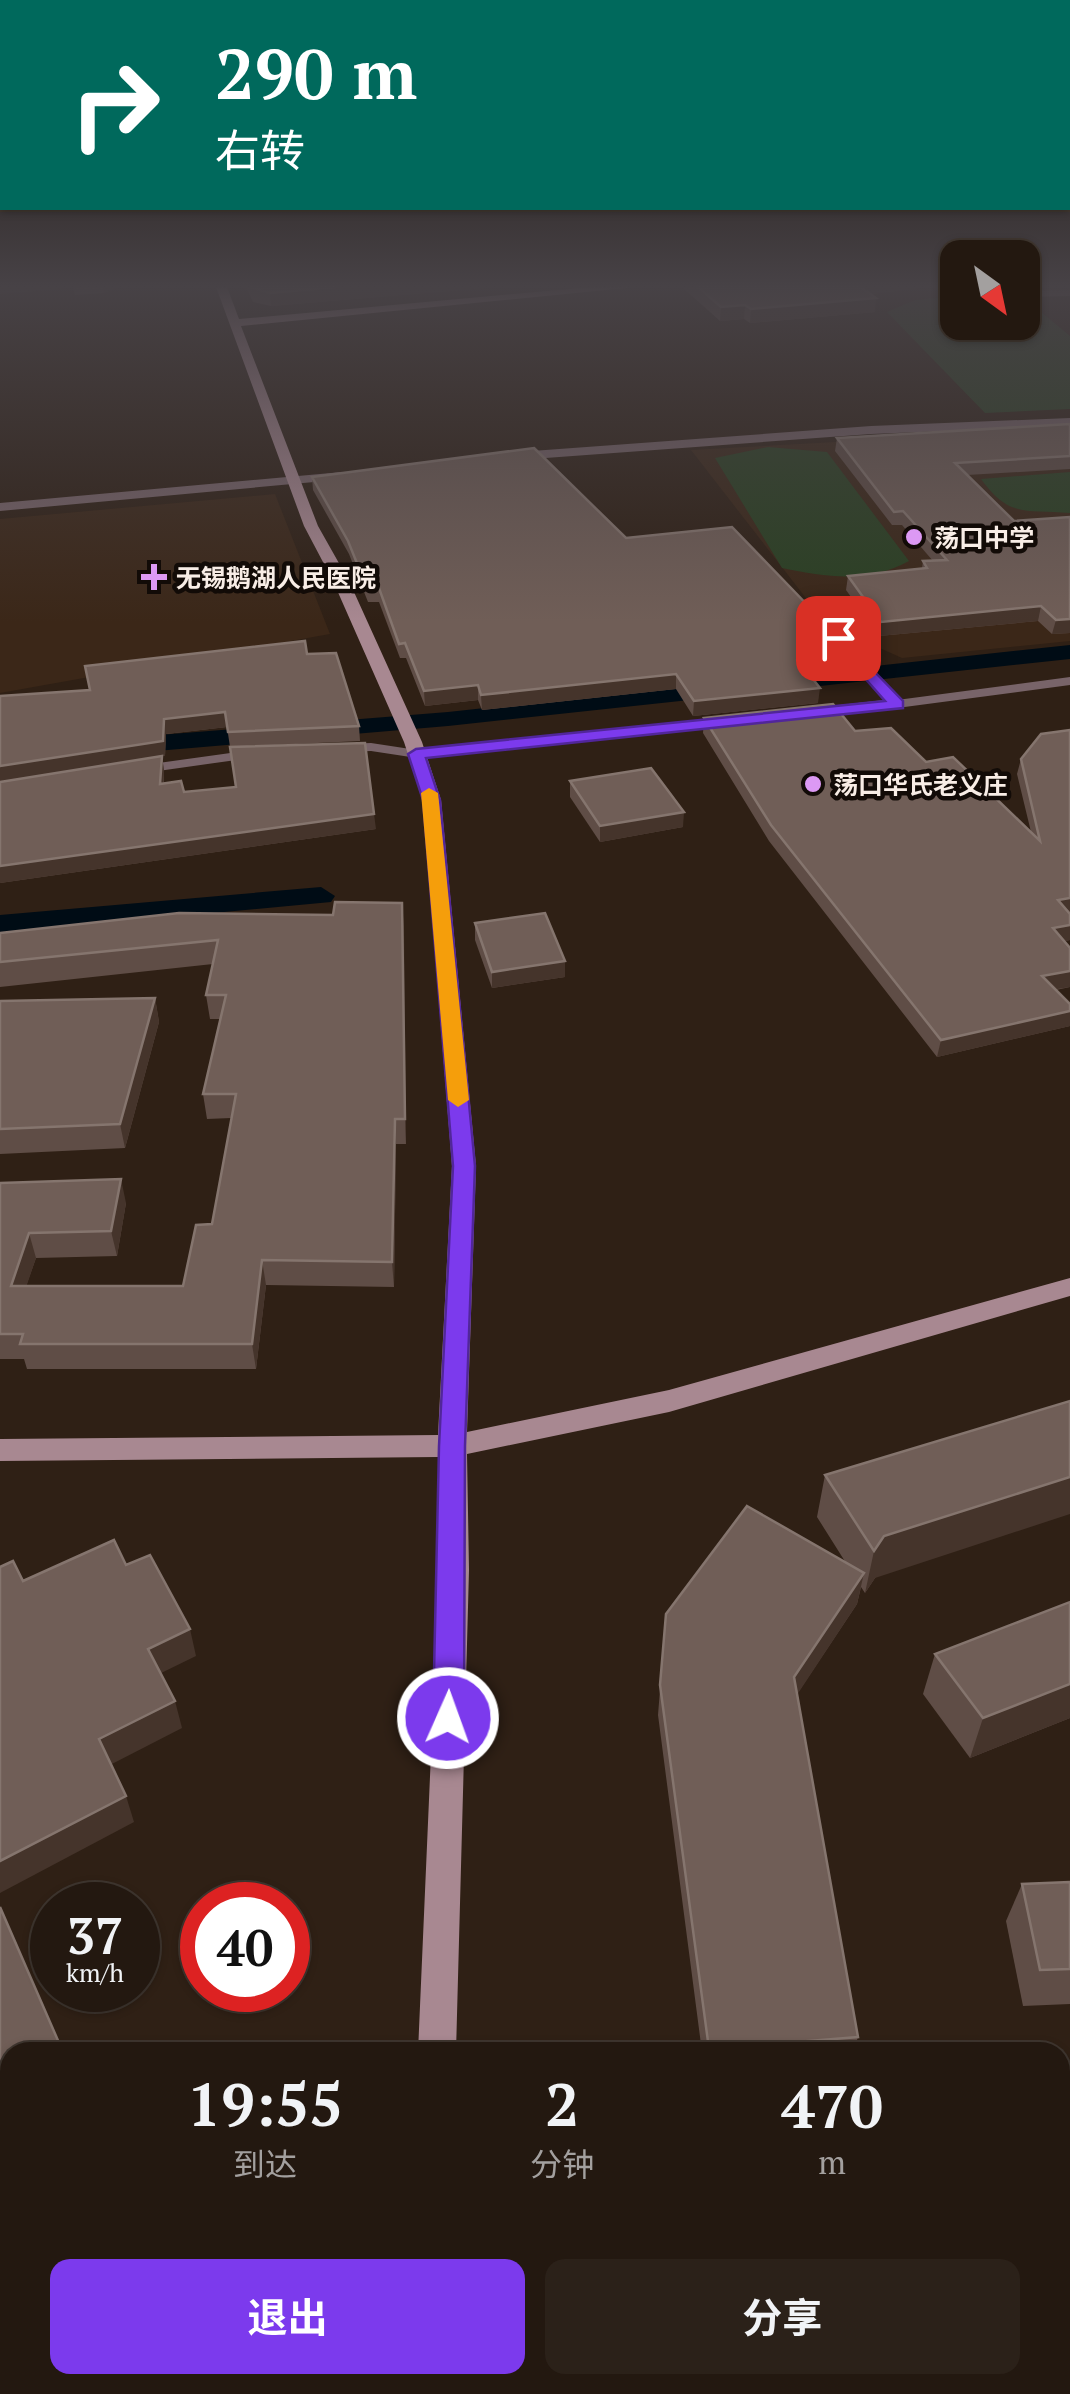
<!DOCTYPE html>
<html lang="zh">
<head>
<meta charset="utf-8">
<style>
	body { margin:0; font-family:"PT Serif","Noto Sans SC",serif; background:#2b2119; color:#f1f3f6; height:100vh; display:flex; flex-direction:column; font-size:38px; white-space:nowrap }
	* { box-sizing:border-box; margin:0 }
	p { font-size:32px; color:#a3a09f }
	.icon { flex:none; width:55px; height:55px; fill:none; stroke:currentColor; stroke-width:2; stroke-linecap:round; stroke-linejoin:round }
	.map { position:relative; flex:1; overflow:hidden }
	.drawer { position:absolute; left:0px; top:2042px; width:1070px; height:352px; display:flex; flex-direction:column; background:#231810; border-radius:30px 30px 0 0; box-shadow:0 2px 8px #0004,0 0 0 2px #403730 }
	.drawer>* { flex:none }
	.hud { position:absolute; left:0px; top:0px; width:1070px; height:210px; box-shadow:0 2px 8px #0004,0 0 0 2px #403730; background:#00695c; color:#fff; overflow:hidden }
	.needle { width:65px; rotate:147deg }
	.controls { position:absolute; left:940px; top:240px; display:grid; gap:20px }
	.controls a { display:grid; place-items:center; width:100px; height:100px; border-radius:20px; background:#231810; box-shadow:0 2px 8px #0004,0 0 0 2px #403730; font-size:50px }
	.speed { position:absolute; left:30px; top:1882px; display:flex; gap:20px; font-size:50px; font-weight:700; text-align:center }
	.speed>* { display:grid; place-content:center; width:130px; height:130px; border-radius:50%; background:#231810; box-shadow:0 2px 8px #0004,0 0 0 2px #403730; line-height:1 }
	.speed small { font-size:25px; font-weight:400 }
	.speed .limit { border:15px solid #d22; background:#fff; color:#111 }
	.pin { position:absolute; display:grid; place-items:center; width:85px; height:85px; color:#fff; margin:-42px; border-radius:20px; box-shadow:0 5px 15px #0006 }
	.me { position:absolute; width:110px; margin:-55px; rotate:2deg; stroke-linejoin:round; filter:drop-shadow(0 0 8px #0008) }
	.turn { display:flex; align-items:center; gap:35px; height:210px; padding:0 50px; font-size:45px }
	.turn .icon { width:130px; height:130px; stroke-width:2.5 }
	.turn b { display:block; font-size:70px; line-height:85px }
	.eta { display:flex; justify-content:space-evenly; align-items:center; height:170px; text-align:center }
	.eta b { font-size:60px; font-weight:700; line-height:70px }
	.cta { display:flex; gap:20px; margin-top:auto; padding:20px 50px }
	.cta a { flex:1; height:115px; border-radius:20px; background:#7c3aed; color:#fff; font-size:40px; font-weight:700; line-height:115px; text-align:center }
	.cta a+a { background:#2b2119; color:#f1f3f6 }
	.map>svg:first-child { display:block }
</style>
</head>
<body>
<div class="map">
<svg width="1070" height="2394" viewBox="0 0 1070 2394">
	<rect width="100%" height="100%" fill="#2f2015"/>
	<g fill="#3b2718">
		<path d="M1070,429V641L902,658L826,624L691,450Z"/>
		<path d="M275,494L330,634L0,693V519Z"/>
	</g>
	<g fill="#2a4022">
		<path d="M957,296L958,322H1022L1023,302L1035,307L1070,336V409L985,413L887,312L915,300Z"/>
		<path d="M768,447L827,452L909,561C867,584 827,577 782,568L715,458Z"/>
		<path d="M1070,472V513C1026,509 1010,519 981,479Z"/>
	</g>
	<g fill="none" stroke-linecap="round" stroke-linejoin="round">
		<g fill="#000c15" fill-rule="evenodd">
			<path d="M1070,645V659L448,726L121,754L108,746L121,738L448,712Z"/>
			<path d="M321,887L335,896L331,902L0,933V915Z"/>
		</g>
		<g fill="#786469" fill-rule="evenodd">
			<path d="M1070,677V685L897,708L891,704L897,700Z"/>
			<path d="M371,743L417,750L423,754L417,758L371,751L343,752L337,748L343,744Z"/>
			<path d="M252,750L258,754L257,757L144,773L138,769L144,765Z"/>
		</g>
		<g fill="#786469" fill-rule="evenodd">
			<path d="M930,287H958V293Z"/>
			<path d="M1070,290V296L1022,297V291Z"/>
			<path d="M1070,418V426L871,434L506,461L499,457L506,453L871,426Z"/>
			<path d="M342,472L349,476L347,479L0,511V503Z"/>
			<path d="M837,633L903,700V708L798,718L795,714L804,709L884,700L831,641L829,638Z"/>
			<path d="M735,716L744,721L741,725L417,759L408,754L417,749Z"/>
		</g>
		<g fill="#a88891" fill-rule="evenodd">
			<path d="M216,287H227L239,319L591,287H636L241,326L318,526L349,581L422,742L441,800L476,1166L467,1432L669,1390L1070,1278V1296L669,1412L467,1454L469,1570L456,2052H418L439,1570L438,1457L0,1461V1439L438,1435L452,1166L423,800L404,742L333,581L304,526Z"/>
			<rect x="404" y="2385" width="44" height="9"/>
		</g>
	</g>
	<g fill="#5f4d46" fill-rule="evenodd">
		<path d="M0,287H118L104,293L75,295L73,288Z"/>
		<path d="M246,287H497L271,306L253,302Z"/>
		<path d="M682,287H927L871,294L875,312L750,323L744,319L720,321Z"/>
		<path d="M1070,424V469L967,475L1014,521L1070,517V633L1052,634L1038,621L879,636L846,590L848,576L922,568L923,561H933L902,525H892L835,451L837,438Z"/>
		<path d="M312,477L626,538L846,655L844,670L809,674L818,703L693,716L676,689L482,710L478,700L425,706L406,658H400L379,602H368L349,554L313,490Z"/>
		<path d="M307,654L359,726L360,741L233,747L376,829L0,883L90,690ZM227,727L236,787L184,792L164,784V771L162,756H165L166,734Z"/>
		<path d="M704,718L855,731L926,762L1031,832L1017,774L1021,759L1070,914V940L1064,941L1070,948V987L1056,990L1070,1004V1026L937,1057L769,841L703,733Z"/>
		<path d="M570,781L683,827L600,842L570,797Z"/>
		<path d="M402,903L406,1144H396L394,1287L266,1285L256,1369H27L24,1359H0V1183L126,1203L117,1256L36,1258L26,1286H183L212,1224L231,1118L207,1119L203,1094L220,1019H210L206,995L213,964L0,987V933L333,915Z"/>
		<path d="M475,923L565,961V977L492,988L475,940Z"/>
		<path d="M155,998L159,1022L125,1148L0,1154V1001Z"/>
		<path d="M1070,1401L875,1578L865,1593L861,1587L857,1604L797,1694L858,2037L853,2052H702L658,1715L666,1614L846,1563L817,1517L825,1475Z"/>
		<path d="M1070,1602V1718L970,1758L923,1694L935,1654Z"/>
		<path d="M1070,1882V2004L1023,2006L1006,1921L1022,1884Z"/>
		<path d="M1070,2199V2232L1065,2207Z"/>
		<path d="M731,2385H870L871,2394H732Z"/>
	</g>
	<g fill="#45342b">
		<path d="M0,287H73V288L0,294Z"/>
		<path d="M103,287H118L104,293Z"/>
		<path d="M336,287H497L271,306L270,293Z"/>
		<path d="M854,287H927L853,296Z"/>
		<path d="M876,298L875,312L750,323L751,309Z"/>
		<path d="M745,305L744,319L720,321L721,307Z"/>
		<path d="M1041,606L1038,621L879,636L881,622Z"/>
		<path d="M1070,619V633L1052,634L1056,620Z"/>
		<path d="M846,655L844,670L796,675L798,660Z"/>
		<path d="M676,674V689L482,710L481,695Z"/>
		<path d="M478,685V700L425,706L424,691Z"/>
		<path d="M820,688L818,703L693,716L694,701Z"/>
		<path d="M225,712L227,727L166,734L165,756H162L164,771L163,799L0,782V766L164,719Z"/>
		<path d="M684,812L683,827L600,842V826Z"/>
		<path d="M374,814L376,829L0,883V866Z"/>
		<path d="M1070,898V913L1058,900Z"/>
		<path d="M402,903L404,926L406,1144L405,1119Z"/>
		<path d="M1070,925V940L1050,945L1053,928Z"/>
		<path d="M565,961V977L492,988V972Z"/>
		<path d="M1070,971V987L1038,992L1042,976Z"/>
		<path d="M155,998L159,1022L125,1148L120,1124Z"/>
		<path d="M1070,1011V1026L937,1057L941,1040Z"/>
		<path d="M395,1119L396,1144L394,1287L392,1262Z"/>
		<path d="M121,1179L126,1203L117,1256L111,1231Z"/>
		<path d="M29,1233L36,1258L18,1311L11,1286Z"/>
		<path d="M262,1260L266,1285L256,1369L252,1344Z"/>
		<path d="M1070,1477V1514L875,1578L865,1593L874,1551L884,1536Z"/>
		<path d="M864,1573L857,1604L789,1707L794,1677Z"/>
		<path d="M190,1629L196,1656L155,1676L148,1649Z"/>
		<path d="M1070,1684V1718L970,1758L983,1718Z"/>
		<path d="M175,1701L182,1728L108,1766L99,1739Z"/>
		<path d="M126,1796L134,1822L0,1893V1861Z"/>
		<path d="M10,2201V2230L0,2236V2207Z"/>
	</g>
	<g fill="#705e57" stroke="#85756e" stroke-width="2.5">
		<path d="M251,287H336L270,293Z"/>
		<path d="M698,287H861L876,298L751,309L745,305L721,307Z"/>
		<path d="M1070,424V456L955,463L1014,521L1070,517V619L1056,620L1041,606L881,622L848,576L927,568L923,561L947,560L903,511L894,512L837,438Z"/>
		<path d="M534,448L626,538L732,527L817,615L846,655L798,660L820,688L694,701L676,674L481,695L478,685L424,691L405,643L399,644L379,588H367L348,541L312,477Z"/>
		<path d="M305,641L307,654L336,653L359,726L228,732L225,712L164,719L163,741L0,766V696L90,690L85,666Z"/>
		<path d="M833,704L855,731L891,728L926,762L953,757L1040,841L1021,759L1041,734L1070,730V898L1058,900L1070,914V925L1053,928L1070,948V971L1042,976L1070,1004V1011L941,1040L771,825L704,718Z"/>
		<path d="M365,743L374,814L0,866V782L162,756L160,784L181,781L184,792L236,787L230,747Z"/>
		<path d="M651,768L684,812L600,826L570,781Z"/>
		<path d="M335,902L402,903L405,1119H395L392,1262L262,1260L252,1344H20L23,1334H0V1183L121,1179L111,1231L29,1233L11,1286H183L196,1225L212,1224L236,1094H203L226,995H206L218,940L0,962V933L179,913L333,915Z"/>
		<path d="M545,913L565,961L492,972L475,923Z"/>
		<path d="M155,998L120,1124L0,1129V1001Z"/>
		<path d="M1070,1401V1477L884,1536L874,1551L825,1475Z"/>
		<path d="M747,1506L864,1573L794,1677L858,2037L709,2049L660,1685L666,1614Z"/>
		<path d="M114,1540L126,1565L150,1555L190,1629L148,1649L175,1701L99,1739L126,1796L0,1861V1567L13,1561L23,1581Z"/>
		<path d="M1070,1602V1684L983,1718L935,1654Z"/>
		<path d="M1070,1882V1969L1040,1970L1022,1884Z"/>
		<path d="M0,1907L63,2052H10V2201L0,2207Z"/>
		<path d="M739,2385H870L871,2394H740Z"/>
	</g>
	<linearGradient id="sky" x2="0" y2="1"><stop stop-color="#1a120c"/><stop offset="0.46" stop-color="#474246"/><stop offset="1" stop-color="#474246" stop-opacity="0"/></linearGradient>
	<rect width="1070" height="622" fill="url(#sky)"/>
	<path fill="#7c3aed" stroke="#51269a" stroke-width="2.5" d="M838,634L903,701V708L426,758L440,800L475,1166L465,1446L464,1718L459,1728L448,1732L438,1728L433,1718L439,1446L453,1166L423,800L408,754L416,749L885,701L832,641V635Z"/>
	<path fill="#f59e0b" d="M429,788L438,793L469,1100L458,1107L448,1100L421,793Z"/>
	<g fill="#dc99f4" stroke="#120b07" stroke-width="4">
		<circle cx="914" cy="537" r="10"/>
		<path d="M149 562h10v10h10v10h-10v10h-10v-10h-10v-10h10z"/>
		<circle cx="813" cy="784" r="10"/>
	</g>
	<g text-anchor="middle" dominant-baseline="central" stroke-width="9" stroke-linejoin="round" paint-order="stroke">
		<g font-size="25" font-weight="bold" fill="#f8ede6" stroke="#120b07" text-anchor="start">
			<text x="934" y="537">荡口中学</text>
			<text x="176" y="577">无锡鹅湖人民医院</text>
			<text x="833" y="784">荡口华氏老义庄</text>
		</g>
	</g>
</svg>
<div class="controls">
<a><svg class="needle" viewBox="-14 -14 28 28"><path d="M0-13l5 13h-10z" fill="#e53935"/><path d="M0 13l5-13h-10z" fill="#a3a09f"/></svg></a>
</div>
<div class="speed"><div>37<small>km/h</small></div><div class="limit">40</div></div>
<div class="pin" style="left:838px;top:638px;background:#d93025"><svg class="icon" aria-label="arrive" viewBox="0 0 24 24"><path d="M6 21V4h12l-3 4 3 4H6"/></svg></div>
<svg class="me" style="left:448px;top:1718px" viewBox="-20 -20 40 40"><circle r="17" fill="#7c3aed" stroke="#fff" stroke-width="3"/><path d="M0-11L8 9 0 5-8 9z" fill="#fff"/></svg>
<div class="hud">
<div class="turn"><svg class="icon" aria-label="right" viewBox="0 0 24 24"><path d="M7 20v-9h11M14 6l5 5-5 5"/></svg><div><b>290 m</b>右转</div></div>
</div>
<section class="drawer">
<div class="eta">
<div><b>19:55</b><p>到达</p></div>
<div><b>2</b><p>分钟</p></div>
<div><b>470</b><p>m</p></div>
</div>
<div class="cta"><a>退出</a><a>分享</a></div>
</section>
</div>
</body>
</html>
